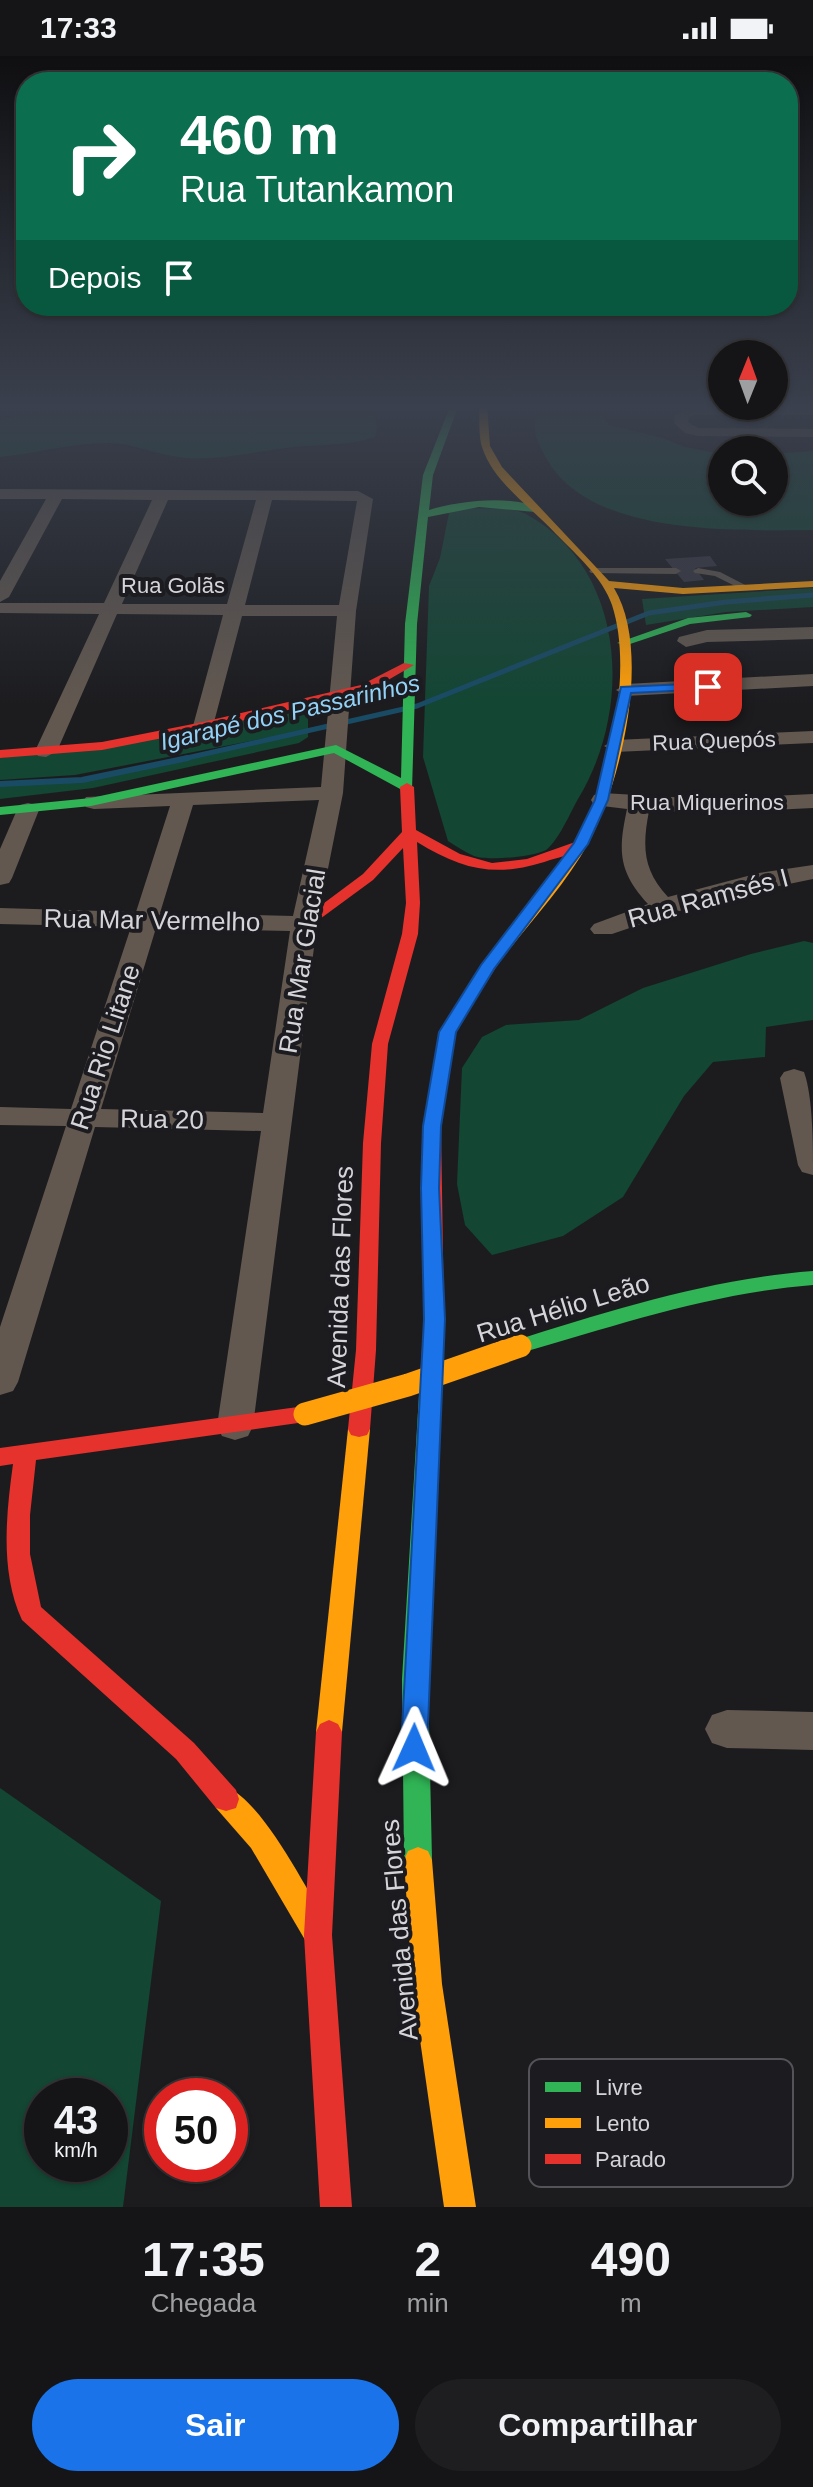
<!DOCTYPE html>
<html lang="pt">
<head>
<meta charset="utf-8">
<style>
	body { margin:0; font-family:Arial,sans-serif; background:#1e1e20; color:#f1f3f6; height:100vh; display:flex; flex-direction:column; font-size:30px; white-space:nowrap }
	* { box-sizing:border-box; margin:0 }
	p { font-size:26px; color:#9d9fa1 }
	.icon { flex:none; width:44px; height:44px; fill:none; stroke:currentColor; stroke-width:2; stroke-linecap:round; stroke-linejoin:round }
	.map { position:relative; height:2151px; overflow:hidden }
	.details { display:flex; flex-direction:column; background:#151517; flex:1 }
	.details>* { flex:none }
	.guide { position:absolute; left:16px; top:16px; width:782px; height:244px; border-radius:32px; box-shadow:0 2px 6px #0004,0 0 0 2px #343436; background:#0b6e4f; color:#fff; overflow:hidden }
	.needle { width:52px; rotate:1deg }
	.buttons { position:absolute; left:708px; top:284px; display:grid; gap:16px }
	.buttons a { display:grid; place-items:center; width:80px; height:80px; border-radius:50%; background:#151517; box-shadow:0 2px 6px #0004,0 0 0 2px #343436; font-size:40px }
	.speed { position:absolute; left:24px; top:2022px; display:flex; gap:16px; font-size:40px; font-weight:700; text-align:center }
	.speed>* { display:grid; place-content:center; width:104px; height:104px; border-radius:50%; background:#151517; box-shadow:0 2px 6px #0004,0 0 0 2px #343436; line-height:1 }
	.speed small { font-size:20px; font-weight:400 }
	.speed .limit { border:12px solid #d22; background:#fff; color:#111 }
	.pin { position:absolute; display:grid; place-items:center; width:68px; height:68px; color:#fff; margin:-34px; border-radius:16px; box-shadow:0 4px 12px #0006 }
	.me { position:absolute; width:88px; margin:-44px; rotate:1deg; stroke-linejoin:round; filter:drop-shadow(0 0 6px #0008) }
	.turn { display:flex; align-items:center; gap:28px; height:168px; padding:0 32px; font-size:36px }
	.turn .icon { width:104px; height:104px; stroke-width:2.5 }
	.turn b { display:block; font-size:56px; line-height:68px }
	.then { display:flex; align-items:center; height:76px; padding:0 32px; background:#0003; gap:16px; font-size:30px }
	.eta { display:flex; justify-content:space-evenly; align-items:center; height:136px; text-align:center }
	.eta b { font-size:48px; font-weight:800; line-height:56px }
	.action { display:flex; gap:16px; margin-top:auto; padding:16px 32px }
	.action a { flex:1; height:92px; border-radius:48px; background:#1a73e8; color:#fff; font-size:32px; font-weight:800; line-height:92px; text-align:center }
	.action a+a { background:#1e1e20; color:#f1f3f6 }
	.status { display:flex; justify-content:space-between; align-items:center; height:56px; padding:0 40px; background:#151517; direction:ltr }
	.status svg { height:22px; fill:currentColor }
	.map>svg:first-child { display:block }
</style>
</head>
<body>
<div class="status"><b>17:33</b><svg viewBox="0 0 49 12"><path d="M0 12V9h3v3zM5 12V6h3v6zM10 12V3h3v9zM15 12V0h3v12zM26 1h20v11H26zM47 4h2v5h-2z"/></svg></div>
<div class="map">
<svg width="813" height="2151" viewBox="0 0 813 2151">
	<rect width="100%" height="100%" fill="#1c1c1f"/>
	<g fill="#134633" fill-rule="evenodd">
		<path d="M57,348H373L377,371L375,381C346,391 316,388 285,392C252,396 220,404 187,402C160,400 137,388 109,387C72,387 37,397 0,401V364Z"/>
		<path d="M539,348H625L602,359L609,369L663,382L685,391L722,398V446H774V398L813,395V474C737,474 593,481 548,405C535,384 530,372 539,348Z"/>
		<path d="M466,452C483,453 511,450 526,458C627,513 633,653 578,743C570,757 559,784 546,794C534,801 487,805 474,800C465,796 456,790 448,785L423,701L429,530L440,502L449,457Z"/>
		<path d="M813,532V551L726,556L646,569L642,543Z"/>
		<path d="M299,656L308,661V681L299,687L93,732L0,743V728L90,724L297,676L75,719L0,724V702Z"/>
		<path d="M804,885L813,887V964L766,971L765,1001L713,1006L684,1040L623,1141L563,1180L492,1199L465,1169L457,1128L462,1012L482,981L506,969L579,964L643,932L751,898Z"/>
		<path d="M0,1732L161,1845L123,2151H0ZM110,2040V2108H42V2040Z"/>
	</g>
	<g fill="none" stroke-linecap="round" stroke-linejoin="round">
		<path stroke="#194b65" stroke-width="5" d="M178,704L417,650L649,557L726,546L813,539"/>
		<path stroke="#194b65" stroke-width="6" d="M0,728L82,724L188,702"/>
	</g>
	<path fill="#393942" d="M710,500L717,510L695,512L704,524L684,526L665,503Z"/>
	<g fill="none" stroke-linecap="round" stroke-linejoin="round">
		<g fill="#625850" fill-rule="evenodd">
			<path d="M594,512H676L681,515L676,518L591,517L589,515Z"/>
			<path d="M698,512L720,516L751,532L743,534L715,520L695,517L693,515Z"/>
		</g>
		<g fill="#625850" fill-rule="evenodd">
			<path d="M694,351H813V359H695L689,361L688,366L698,372L813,373V381L698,380L685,377L674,367L675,359Z"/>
			<path d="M0,433L358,435L373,443L356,555L343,737L317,868L253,1370L248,1380L235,1384L222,1380L217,1370L261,1075L95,1071L18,1326L13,1335L0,1339V1271L66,1070L0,1069V1051L71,1053L131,871L0,868V852L136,856L170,750L94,753L86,751L83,746L86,741L321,731L337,560H242L213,670L203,676L193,670L223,559L117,558L57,695L46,701L38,700L35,695L99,558L0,557V547H104L152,444L62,443L9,541L0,546V525L46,443H0ZM168,444H256L227,548H122ZM272,444L357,445L339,549H245ZM319,744L293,860L160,857L193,749ZM156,872L290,875L263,1057L101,1053Z"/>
			<path d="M813,571V583L707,586L686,591L677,585L679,581L707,574Z"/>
			<path d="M813,618V630L626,640L616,634L626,628Z"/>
			<path d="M813,675V687L615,696L604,690L615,684Z"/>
			<path d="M602,737L707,743L813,738V752L733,756L649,755C642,791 643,814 668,841L759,817L813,809V823L715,843L612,878H594L590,873L594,868L648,848C618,815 618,795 627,753L594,749L591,744L594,739Z"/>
			<path d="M28,747L36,749L39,754L12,822L9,827L0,829V793L17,754L20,749Z"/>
			<path d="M794,1013L804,1016C813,1041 813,1089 813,1119L802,1116L798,1109L780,1022L784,1016Z"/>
			<path d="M727,1654L813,1656V1694L727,1692L712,1687L705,1673L712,1659Z"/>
		</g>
		<g fill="#30b455" fill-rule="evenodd">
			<path d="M451,348H459L433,419L429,454C458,445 513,438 540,453L535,456L479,451L428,461L417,568L412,734H402L334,697L91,750L0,759V751L91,742L336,689L401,722L405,568L423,419Z"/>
			<path d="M746,556L752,559L750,561L690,568L627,589L617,587L688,562Z"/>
			<path d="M813,1215V1229C711,1237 618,1269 520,1297L513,1295L510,1290L513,1285C612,1254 709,1223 813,1215Z"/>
			<path d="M431,1314L439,1317L442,1322L428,1623L432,1804L428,1813L418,1817L408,1813L404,1804L402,1623L420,1322L423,1317Z"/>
		</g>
		<g fill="#ff9f0a" fill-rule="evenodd">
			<path d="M479,348H487L490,390L502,411L609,525L683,532L813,525V531L683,538L614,532C652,595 622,724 589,786C565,830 528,868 498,908L492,910L484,905C512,866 547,831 573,789C609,730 634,616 612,549C603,522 576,498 556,478C532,452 493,426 482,391C478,378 480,362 479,348Z"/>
			<path d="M359,1365L367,1367L370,1373L342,1676L338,1684L329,1688L320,1684L316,1676L348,1373L351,1367Z"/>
			<path d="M226,1731C262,1744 307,1834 328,1869L332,1879L328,1889L318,1893L308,1889L251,1792L216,1752L213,1743L216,1734Z"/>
			<path d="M418,1791L428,1795L432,1804L442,1928L476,2151H444L412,1928L404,1804L408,1795Z"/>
		</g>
		<g fill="#e5322d" fill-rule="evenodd">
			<path d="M404,607L414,609L369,635L203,674L102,694L0,702V694L102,686L203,666L361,629Z"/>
			<path d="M407,727L414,731L416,774L460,798L492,807L527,803L578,785L585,789C576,797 562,801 550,804C498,822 464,815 417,786L420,847L418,878L388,988L381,1087L376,1294L370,1373L367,1379L359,1381L351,1379L348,1373L356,1294L363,1087L372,988L402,878L406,847L403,792L373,824L309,871L304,873L296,868L363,818L402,776L400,731Z"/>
			<path d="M492,900L500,905L455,976L441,1070L444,1263L442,1322L439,1327L431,1330L423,1327L420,1322L424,1263L423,1070L439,976L486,902Z"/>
			<path d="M305,1350L313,1352L316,1358L313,1364L305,1366L36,1404L30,1459V1498L41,1551L194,1687L236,1734L239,1743L236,1752L226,1755L216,1752L176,1703L22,1564C0,1516 6,1459 13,1408L0,1410V1392Z"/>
			<path d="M329,1664L338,1668L342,1676L332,1879L352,2151H320L304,1879L316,1676L320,1668Z"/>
		</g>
		<path stroke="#ff9f0a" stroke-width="23" d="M305,1358L408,1329L520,1290"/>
	</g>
	<linearGradient id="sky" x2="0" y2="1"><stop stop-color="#0f0f11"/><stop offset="0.54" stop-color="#3a404d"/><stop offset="1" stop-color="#3a404d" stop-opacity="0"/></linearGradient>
	<rect width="813" height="650" fill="url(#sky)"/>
	<path fill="#1a73e8" stroke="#114b97" stroke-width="2" d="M708,627L714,631L712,633L631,637L608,744L588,788L494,913L456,976L441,1070L439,1132L445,1263L427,1692L423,1700L414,1704L404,1700L401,1692L424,1263L421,1132L423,1070L439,976L481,909L574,787L595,744L621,631Z"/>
	<g text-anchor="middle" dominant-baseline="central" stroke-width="8" stroke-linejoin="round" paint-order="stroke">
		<g font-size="22" fill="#d5d5d9" stroke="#1b1b20">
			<text x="173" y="529">Rua Golãs</text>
			<text transform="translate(714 685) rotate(-2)">Rua Quepós</text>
			<text x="707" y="746">Rua Miquerinos</text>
		</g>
		<g font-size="24" font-style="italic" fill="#93d2f7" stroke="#1b1b20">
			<text transform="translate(290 656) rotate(-13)">Igarapé dos Passarinhos</text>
		</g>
		<g font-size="26" fill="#d5d5d9" stroke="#1b1b20">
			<text transform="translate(708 842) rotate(-15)">Rua Ramsés I</text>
			<text transform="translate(152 864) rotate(1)">Rua Mar Vermelho</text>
			<text transform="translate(302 905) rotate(-81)">Rua Mar Glacial</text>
			<text transform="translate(105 991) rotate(-72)">Rua Rio Litane</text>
			<text transform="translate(162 1063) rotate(1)">Rua 20</text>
			<text transform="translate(340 1221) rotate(-88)">Avenida das Flores</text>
			<text transform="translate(563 1252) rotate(-17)">Rua Hélio Leão</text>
			<text transform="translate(399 1874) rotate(-95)">Avenida das Flores</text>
		</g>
	</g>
	<rect x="529" y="2003" width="264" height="128" rx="12" fill="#1b1b20" stroke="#535358" stroke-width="2"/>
	<rect x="545" y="2026" width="36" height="10" fill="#30b455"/>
	<rect x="545" y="2062" width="36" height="10" fill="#ff9f0a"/>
	<rect x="545" y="2098" width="36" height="10" fill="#e5322d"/>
	<g font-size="22" fill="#d5d5d9">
		<text x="595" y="2039">Livre</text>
		<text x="595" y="2075">Lento</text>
		<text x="595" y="2111">Parado</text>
	</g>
</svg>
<div class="buttons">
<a><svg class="needle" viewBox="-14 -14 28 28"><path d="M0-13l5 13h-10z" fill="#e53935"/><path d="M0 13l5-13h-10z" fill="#9d9fa1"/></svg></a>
<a><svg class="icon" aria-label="search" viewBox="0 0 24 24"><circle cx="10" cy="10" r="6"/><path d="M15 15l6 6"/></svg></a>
</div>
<div class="speed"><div>43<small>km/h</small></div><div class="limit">50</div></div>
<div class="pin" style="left:708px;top:631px;background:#d93025"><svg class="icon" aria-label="arrive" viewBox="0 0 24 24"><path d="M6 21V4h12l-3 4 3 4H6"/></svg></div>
<svg class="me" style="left:414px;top:1692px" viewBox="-20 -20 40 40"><path d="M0-17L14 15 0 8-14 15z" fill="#1a73e8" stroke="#fff" stroke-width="4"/></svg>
<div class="guide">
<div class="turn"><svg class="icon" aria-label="right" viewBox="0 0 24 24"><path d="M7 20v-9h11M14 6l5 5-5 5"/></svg><div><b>460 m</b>Rua Tutankamon</div></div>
<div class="then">Depois<svg class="icon" aria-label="arrive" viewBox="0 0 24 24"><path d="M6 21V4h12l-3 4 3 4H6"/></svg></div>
</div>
</div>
<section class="details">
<div class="eta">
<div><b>17:35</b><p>Chegada</p></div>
<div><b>2</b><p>min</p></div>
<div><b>490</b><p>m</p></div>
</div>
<div class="action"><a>Sair</a><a>Compartilhar</a></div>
</section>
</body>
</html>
